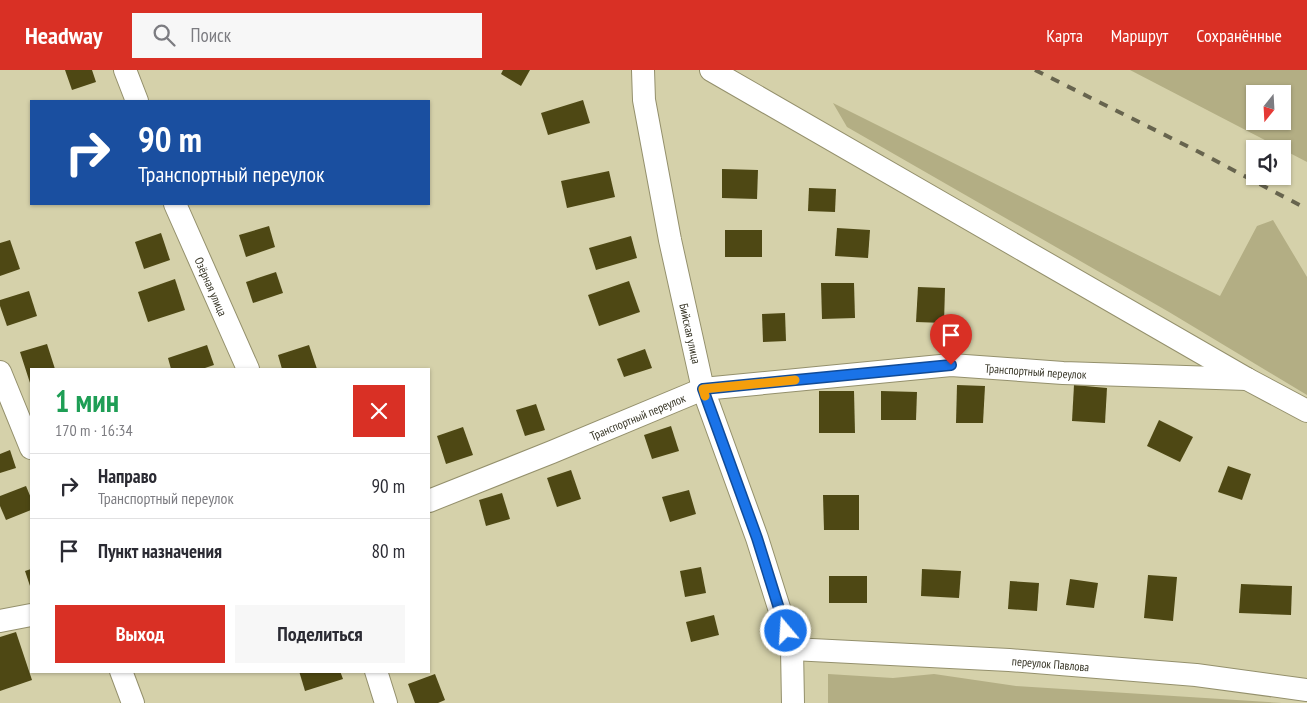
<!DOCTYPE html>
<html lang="ru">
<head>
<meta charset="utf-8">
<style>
	body { margin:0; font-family:"PT Sans Narrow",sans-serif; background:#f7f7f7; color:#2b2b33; height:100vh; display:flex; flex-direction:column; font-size:19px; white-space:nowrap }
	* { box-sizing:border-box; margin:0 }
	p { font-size:16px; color:#7c7c81 }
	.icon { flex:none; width:28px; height:28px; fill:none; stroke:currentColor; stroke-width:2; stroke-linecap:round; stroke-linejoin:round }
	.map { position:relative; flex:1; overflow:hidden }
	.details { position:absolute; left:30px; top:298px; width:400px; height:305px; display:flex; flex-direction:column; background:#fff; border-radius:0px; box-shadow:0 1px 4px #0004 }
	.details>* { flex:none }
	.top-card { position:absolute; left:30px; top:30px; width:400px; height:105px; border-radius:0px; box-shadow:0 1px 4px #0004; background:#1a4fa0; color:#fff; overflow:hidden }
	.needle { width:32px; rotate:198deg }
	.buttons { position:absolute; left:1246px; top:15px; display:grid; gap:10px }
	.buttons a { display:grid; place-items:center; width:45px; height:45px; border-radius:0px; background:#fff; box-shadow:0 1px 4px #0004; font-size:25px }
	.pin { position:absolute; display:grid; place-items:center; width:42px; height:42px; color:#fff; margin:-51px -21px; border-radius:50% 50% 50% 0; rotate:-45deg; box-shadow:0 0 5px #0007 }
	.pin .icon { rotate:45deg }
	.me { position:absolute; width:55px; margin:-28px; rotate:342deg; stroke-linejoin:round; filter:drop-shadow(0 0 4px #0008) }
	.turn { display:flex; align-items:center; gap:18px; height:105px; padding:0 25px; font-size:22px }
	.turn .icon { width:65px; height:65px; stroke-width:2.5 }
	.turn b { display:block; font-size:35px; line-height:42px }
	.round { display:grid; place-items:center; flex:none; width:52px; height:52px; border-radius:0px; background:#f7f7f7 }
	.headline { display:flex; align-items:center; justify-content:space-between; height:85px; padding:0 25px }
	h1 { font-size:30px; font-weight:600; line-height:38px; color:#1e9e55 }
	.action { display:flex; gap:10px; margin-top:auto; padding:10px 25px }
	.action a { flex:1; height:58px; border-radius:0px; background:#d93025; color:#fff; font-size:20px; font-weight:600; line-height:58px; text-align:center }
	.action a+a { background:#f7f7f7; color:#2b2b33 }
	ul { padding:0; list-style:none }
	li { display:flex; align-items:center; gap:15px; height:65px; padding:0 25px; border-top:1px solid #e1e1e2 }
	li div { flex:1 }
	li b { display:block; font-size:19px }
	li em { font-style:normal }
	header { display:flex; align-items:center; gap:30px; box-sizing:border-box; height:70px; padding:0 25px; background:#d93025; color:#fff }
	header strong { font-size:24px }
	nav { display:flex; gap:28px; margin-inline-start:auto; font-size:18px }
	.search { width:350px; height:45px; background:#f7f7f7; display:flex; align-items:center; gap:12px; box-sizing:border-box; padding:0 18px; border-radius:0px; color:#7c7c81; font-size:19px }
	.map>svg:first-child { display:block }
</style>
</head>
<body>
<header>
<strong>Headway</strong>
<div class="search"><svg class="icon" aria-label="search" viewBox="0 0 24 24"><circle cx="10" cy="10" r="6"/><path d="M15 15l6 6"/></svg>Поиск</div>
<nav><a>Карта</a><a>Маршрут</a><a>Сохранённые</a></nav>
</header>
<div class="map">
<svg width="1307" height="633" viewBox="0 0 1307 633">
	<rect width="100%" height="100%" fill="#d5d1aa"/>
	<g fill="#b3ae84" fill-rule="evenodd">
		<path d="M1130,0H1307V92ZM1255,24H1282V51H1255Z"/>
		<path d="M833,33L1220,226L1257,156L1273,150L1307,207V325L1169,242L847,57Z"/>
		<path d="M828,604L893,608L934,604L1016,616L1282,633H828Z"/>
	</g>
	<g fill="#4e4814">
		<path d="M65,0H92L96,12L72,20Z"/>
		<path d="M503,0H530L521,16L501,4Z"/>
		<path d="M583,30L590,53L548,65L541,43Z"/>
		<path d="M722,99L758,100L757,129L722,128Z"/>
		<path d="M609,101L615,127L567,138L561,111Z"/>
		<path d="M809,118L836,119L835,142L808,141Z"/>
		<path d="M269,156L275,177L246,187L239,165Z"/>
		<path d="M837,158L870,160L868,188L835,186Z"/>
		<rect x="725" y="160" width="37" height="27"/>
		<path d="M161,163L170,190L144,199L135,172Z"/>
		<path d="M631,166L637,188L596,200L589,178Z"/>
		<path d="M10,170L20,199L0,206V173Z"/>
		<path d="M276,202L283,223L253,233L246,212Z"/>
		<path d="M175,209L185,240L148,252L138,222Z"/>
		<path d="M629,211L640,242L599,256L588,225Z"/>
		<path d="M821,213H854L855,248L822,249Z"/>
		<path d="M918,217L945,218L944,253L916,252Z"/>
		<path d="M29,221L37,246L7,256L0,236V230Z"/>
		<path d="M785,243L786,271L763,272L762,244Z"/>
		<path d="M47,274L55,299H31V316L20,282Z"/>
		<path d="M207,275L214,295L202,299H171L168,288Z"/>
		<path d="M309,275L317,299H282L278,285Z"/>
		<path d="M645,279L652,298L624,307L617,289Z"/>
		<path d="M957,315L985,316L983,353H956Z"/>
		<path d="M1074,315L1107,318L1105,353L1072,351Z"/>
		<path d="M819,321H854L855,363H819Z"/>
		<path d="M881,321L917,322L916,350H881Z"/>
		<path d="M536,334L545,360L525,366L516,340Z"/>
		<path d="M1159,350L1193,367L1180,392L1147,376Z"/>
		<path d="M671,356L679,381L652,389L644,365Z"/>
		<path d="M463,357L473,385L446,394L437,366Z"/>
		<path d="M10,380L16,398L0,403V384Z"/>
		<path d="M1228,396L1251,404L1242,430L1218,422Z"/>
		<path d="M571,400L581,429L557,437L547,408Z"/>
		<path d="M26,416L31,428V440L6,450L0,436V426Z"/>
		<path d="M689,420L696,444L670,452L662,427Z"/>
		<path d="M502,423L510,449L486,456L479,430Z"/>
		<path d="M823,425H859V460H824Z"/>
		<path d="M701,497L706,523L685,527L680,501Z"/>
		<path d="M31,499V519L25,501Z"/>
		<path d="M922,499L961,501L959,528L921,526Z"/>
		<path d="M1148,505L1177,507L1173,551L1144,548Z"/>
		<rect x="829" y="506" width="38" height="27"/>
		<path d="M1070,509L1098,513L1094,538L1066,535Z"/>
		<path d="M1010,511L1039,513L1037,541L1008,539Z"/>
		<path d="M1241,514L1292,516L1291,545L1239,543Z"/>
		<path d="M714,545L719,565L691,572L686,552Z"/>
		<path d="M16,562L32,610L0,621V567Z"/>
		<path d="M299,601H340L343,609L305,621Z"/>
		<path d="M435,604L445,630L438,633H415L408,614Z"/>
	</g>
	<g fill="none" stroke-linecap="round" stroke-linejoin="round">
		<g stroke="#94906c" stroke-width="24">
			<g id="minor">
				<path d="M125,0L137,31"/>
				<path id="s1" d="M643,0L644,30L670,170L703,319L757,468L792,579L793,633"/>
				<path d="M711,0L1247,309L1307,341"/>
				<path id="s2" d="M175,134L248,299"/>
				<path d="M0,302L31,378"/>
				<path id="s3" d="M429,431L552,382L703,319L951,295L1063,303L1247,309"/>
				<path d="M0,551L31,545"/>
				<path id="s4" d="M792,579L1009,590L1196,605L1307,620"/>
				<path d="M121,601L133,633"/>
				<path d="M376,601L386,633"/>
			</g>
		</g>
		<use href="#minor" stroke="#fff" stroke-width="22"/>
		<path stroke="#67644e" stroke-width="4" stroke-dasharray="9 9" stroke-linecap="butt" d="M1035,0L1199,82L1307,139"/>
	</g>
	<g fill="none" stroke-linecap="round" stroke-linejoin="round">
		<g stroke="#114b97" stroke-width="12">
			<path id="route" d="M786,561L757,468L703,319L951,295"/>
		</g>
		<use href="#route" stroke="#1a73e8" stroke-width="9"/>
		<path stroke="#f59e0b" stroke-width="9" d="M705,326L703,319L795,310"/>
	</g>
	<g text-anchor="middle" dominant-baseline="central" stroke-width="5" stroke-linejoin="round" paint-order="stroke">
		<g font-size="12" fill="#373526" stroke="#f3f1dd">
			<text stroke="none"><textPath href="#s2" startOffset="90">Озёрная улица</textPath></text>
			<text stroke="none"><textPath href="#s1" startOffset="268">Бийская улица</textPath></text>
			<text stroke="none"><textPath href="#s3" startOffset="630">Транспортный переулок</textPath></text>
			<text stroke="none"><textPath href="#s3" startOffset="225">Транспортный переулок</textPath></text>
			<text stroke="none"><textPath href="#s4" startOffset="259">переулок Павлова</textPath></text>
		</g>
	</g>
</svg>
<div class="buttons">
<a><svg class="needle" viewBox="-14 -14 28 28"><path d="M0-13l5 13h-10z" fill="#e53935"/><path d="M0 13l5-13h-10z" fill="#7c7c81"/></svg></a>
<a><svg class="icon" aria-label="sound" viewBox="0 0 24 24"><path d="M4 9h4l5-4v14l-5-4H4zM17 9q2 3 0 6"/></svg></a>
</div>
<div class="pin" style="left:951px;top:295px;background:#d93025"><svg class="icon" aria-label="arrive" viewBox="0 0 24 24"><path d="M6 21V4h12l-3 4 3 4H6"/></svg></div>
<svg class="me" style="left:786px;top:561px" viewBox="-20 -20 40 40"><circle r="17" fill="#1a73e8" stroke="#fff" stroke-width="3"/><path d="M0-11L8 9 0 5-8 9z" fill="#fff"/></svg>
<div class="top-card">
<div class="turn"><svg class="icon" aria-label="right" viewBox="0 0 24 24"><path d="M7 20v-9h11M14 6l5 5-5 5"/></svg><div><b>90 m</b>Транспортный переулок</div></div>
</div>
<section class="details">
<div class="headline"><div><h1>1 мин</h1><p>170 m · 16:34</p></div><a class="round" style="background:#d93025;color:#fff"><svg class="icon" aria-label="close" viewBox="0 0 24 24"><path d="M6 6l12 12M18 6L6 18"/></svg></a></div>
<ul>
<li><svg class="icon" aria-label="right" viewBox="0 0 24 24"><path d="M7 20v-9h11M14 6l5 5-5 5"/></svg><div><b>Направо</b><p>Транспортный переулок</p></div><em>90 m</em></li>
<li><svg class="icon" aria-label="arrive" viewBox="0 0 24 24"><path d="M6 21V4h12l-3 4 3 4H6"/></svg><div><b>Пункт назначения</b></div><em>80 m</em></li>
</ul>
<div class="action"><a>Выход</a><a>Поделиться</a></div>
</section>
</div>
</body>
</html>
